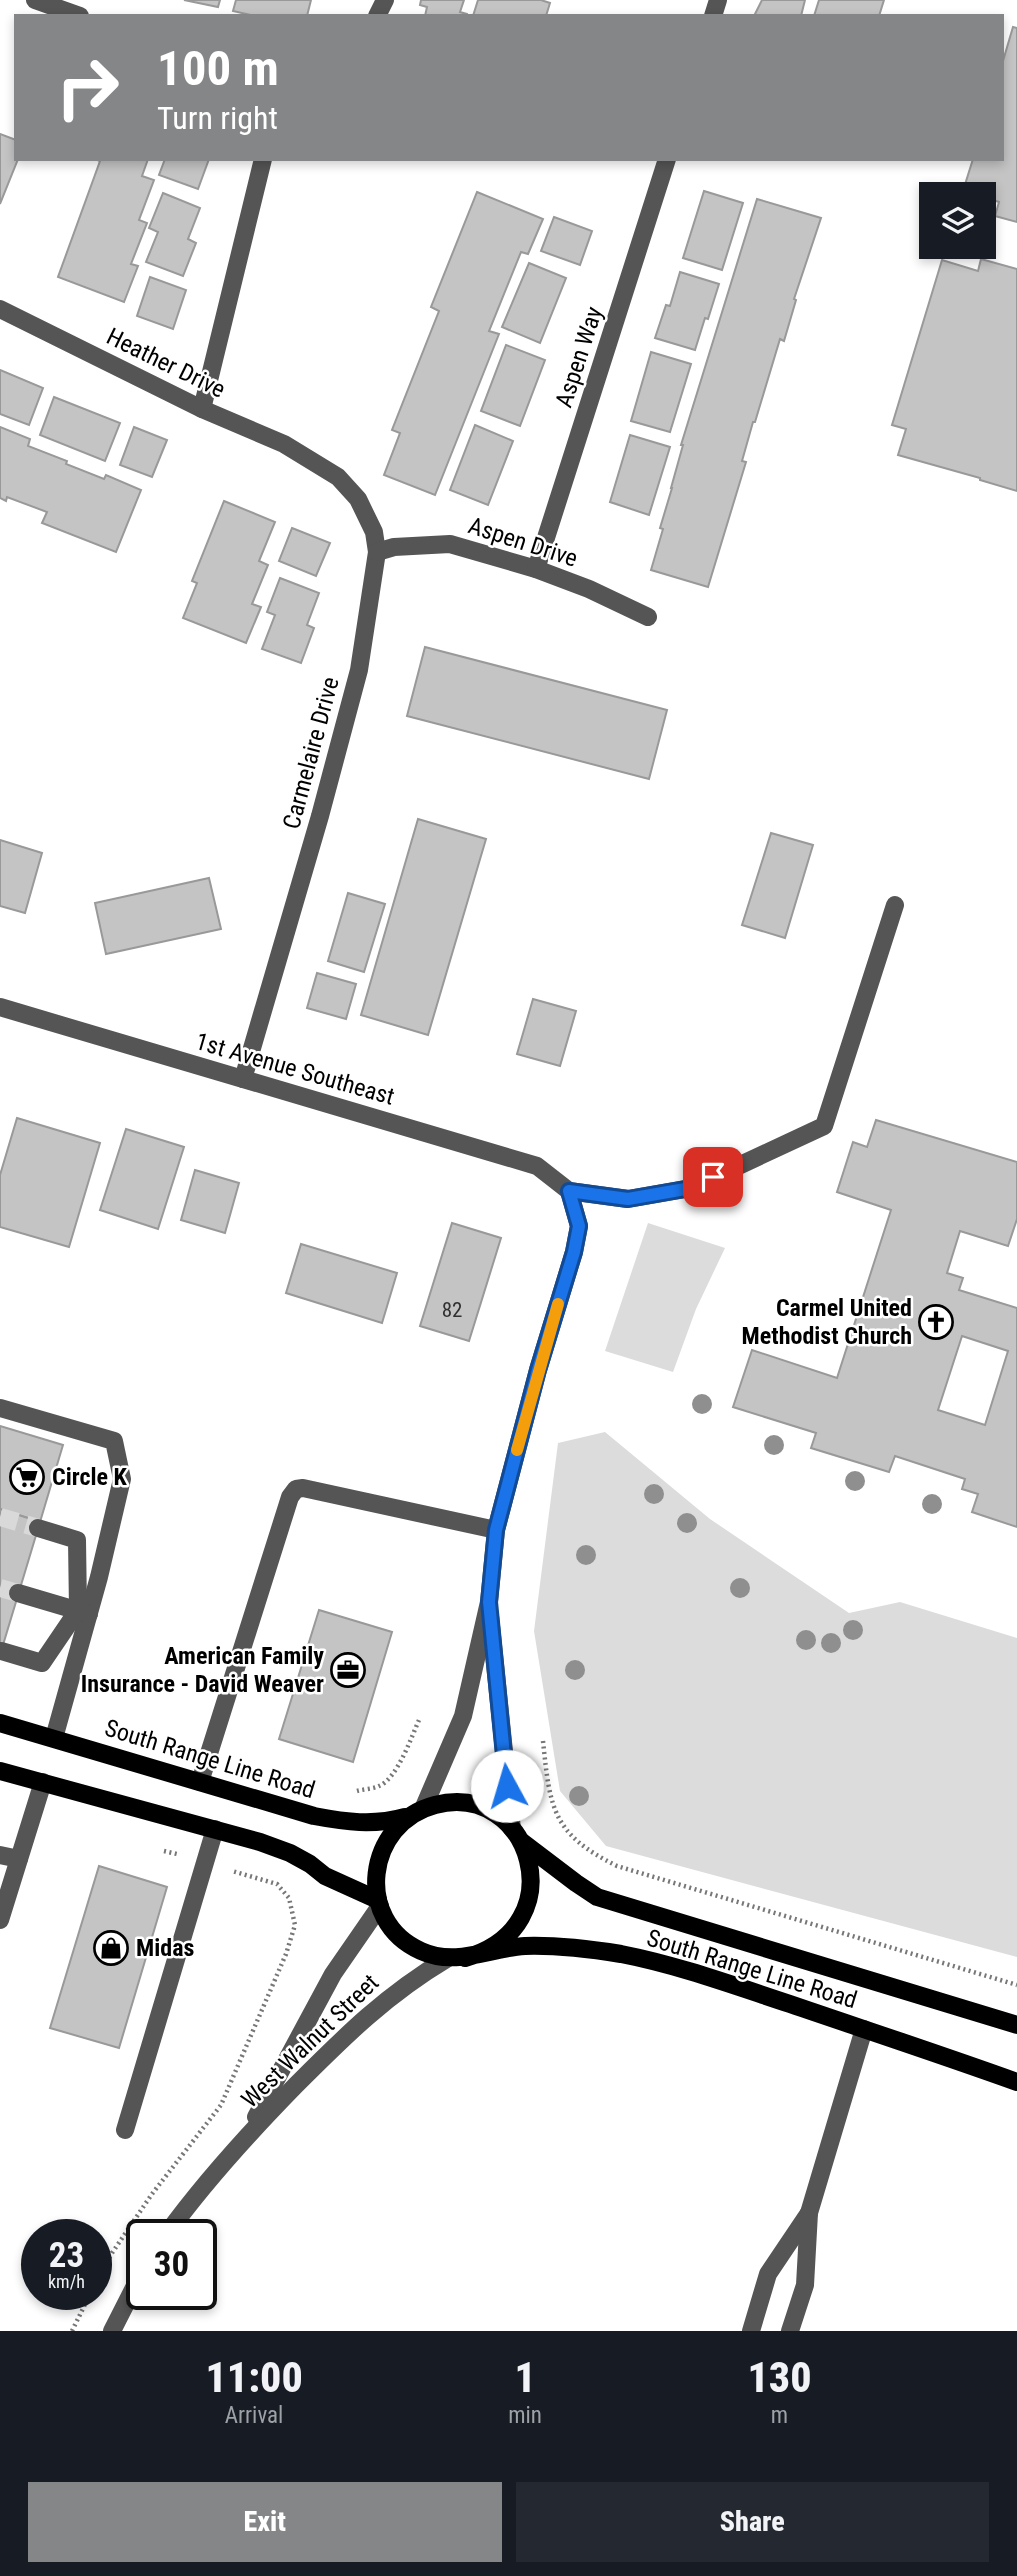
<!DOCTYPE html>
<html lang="en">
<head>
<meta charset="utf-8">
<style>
	body { margin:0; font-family:"Roboto Condensed",sans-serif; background:#242831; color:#f1f3f6; height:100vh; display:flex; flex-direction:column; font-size:26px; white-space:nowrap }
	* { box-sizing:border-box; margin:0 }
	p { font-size:23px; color:#9ea1a6 }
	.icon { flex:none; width:38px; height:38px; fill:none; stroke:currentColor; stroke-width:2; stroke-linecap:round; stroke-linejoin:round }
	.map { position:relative; height:2331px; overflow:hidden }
	.drawer { display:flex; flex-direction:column; background:#171b24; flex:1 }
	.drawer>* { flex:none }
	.banner { position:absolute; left:14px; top:14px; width:990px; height:147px; border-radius:0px; box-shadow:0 4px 10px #0003; background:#858687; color:#fff; overflow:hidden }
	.tools { position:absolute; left:919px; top:182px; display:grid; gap:14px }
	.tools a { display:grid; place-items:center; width:77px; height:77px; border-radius:0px; background:#171b24; box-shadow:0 4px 10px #0003; font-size:35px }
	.speed { position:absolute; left:21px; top:2219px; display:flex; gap:14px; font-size:35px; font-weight:700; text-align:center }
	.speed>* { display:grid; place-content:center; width:91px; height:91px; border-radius:50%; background:#171b24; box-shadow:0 4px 10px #0003; line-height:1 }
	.speed small { font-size:18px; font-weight:400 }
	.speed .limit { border:4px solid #111; border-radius:10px; background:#fff; color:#111 }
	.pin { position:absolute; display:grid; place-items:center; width:60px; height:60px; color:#fff; margin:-30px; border-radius:14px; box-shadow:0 4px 10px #0006 }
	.me { position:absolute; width:77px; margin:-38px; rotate:354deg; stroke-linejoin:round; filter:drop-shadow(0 0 5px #0008) }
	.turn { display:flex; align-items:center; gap:24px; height:147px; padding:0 28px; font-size:32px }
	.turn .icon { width:91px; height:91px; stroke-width:2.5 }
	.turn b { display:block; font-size:49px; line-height:60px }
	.eta { display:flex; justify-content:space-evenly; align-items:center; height:119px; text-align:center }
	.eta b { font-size:42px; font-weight:800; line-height:49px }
	.cta { display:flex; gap:14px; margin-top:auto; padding:14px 28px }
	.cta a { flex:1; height:80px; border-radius:0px; background:#858687; color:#fff; font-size:28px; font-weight:800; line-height:80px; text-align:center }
	.cta a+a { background:#242831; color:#f1f3f6 }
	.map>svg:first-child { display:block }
</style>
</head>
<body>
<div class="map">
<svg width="1017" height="2331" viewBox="0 0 1017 2331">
	<rect width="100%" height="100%" fill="#fff"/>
	<g fill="#dcdcdc">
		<path d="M648,1223L725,1248L696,1309L673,1372L605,1351Z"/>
		<path d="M605,1432L710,1519L849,1613L900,1602L1017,1638V1957L606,1846L560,1791L534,1631L558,1443Z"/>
	</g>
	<g fill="#c4c4c4" stroke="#999" stroke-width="2" fill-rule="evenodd">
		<path d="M184,0H220L218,7Z"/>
		<path d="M236,0H311L307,16H255L233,11Z"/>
		<path d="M421,0H464L460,12L467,14V16H425L427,7L420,5Z"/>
		<path d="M478,0H541L550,3L546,16H473Z"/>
		<path d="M762,0H805L801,16H754Z"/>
		<path d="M819,0H884L879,16H814Z"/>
		<path d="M1013,27L1017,28V222L995,216L999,202L984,197V194L963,191L973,159H1003V61Z"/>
		<path d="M0,134L16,140L18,159L0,204Z"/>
		<path d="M95,159H148L142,176L154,180L139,220L147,223L131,264L138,266L124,302L58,277L100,161Z"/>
		<path d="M165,159H209L198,189L159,175Z"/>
		<path d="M704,191L743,203L722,270L683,258Z"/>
		<path d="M477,192L543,219L528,254L521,252L489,331L499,334L435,495L384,475L400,433L392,430L439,311L431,307Z"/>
		<path d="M163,193L200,208L188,239L196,243L183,276L146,262L158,232L149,228Z"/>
		<path d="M757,199L821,218L794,299L796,300L784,341L780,339L755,422H753L742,461L746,462L708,587L651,570L663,529L660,528L672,488H671L683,445H681Z"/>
		<path d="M554,217L592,231L580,265L541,251Z"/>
		<path d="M981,259L1017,269V491L980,480V478L898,455L906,429L892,425L942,260L978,271Z"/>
		<path d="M529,263L566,278L540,343L502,327Z"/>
		<path d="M680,272L719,284L708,319L705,318L695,350L655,338L666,305L670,306Z"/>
		<path d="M150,277L186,290L173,329L137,316Z"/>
		<path d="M506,345L545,360L520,426L481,411Z"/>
		<path d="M651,352L691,364L670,432L631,421Z"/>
		<path d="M0,370L43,388L29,425L0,414Z"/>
		<path d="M54,397L120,423L105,461L40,435Z"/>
		<path d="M475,425L513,441L488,505L450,490Z"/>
		<path d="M0,427L30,439L28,446L67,461L66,464L104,479L106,475L141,490L116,552L42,523L47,512L7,497L6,501L0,498Z"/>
		<path d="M134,427L167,440L152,477L120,465Z"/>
		<path d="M630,435L670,447L649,515L610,502Z"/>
		<path d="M224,501L275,522L259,561L268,565L252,604L261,607L246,643L183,618L197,583L192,581Z"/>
		<path d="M292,528L330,543L316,576L279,561Z"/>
		<path d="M280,578L319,593L307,625L314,628L301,663L262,649L275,615L267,612Z"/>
		<path d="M425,647L667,710L649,779L407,716Z"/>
		<path d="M418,819L486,839L428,1035L361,1015Z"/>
		<path d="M771,833L813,845L785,938L742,925Z"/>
		<path d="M0,840L42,853L25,913L0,906Z"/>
		<path d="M209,878L221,929L106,954L95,903Z"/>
		<path d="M348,893L385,904L364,972L328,961Z"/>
		<path d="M317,973L356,984L346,1019L307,1008Z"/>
		<path d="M533,999L576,1011L560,1066L517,1054Z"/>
		<path d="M17,1118L100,1143L69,1247L0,1227V1175Z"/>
		<path d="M876,1120L1017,1162V1219L1008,1246L960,1231L947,1273L963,1278L959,1290L1017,1308V1527L972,1512L978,1494L962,1489L965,1479L895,1456L889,1472L811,1448L816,1433L733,1407L752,1350L837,1378L891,1210L837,1192L853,1142L867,1147ZM962,1336L1008,1351L985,1425L938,1410Z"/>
		<path d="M126,1129L184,1147L158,1229L100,1210Z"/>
		<path d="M195,1170L239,1183L225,1233L181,1220Z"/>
		<path d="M452,1223L501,1238L469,1341L420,1326Z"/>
		<path d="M301,1244L397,1273L382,1323L286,1293Z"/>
		<path d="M0,1426L63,1445L40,1522L0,1509Z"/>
		<path d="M0,1509L40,1522L0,1655Z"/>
		<path d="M319,1610L392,1632L353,1762L279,1739Z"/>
		<path d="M99,1866L167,1887L119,2048L50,2028Z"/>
	</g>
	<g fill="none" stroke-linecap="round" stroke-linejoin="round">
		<g stroke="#d9d9d9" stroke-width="18" stroke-dasharray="18 9" stroke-linecap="butt">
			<path d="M0,1517L38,1528"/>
			<path d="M0,1588L18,1593"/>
		</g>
		<g stroke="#777" stroke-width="4.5" stroke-dasharray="2 3.5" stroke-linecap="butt">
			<path d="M543,1741C550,1808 552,1834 617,1866L1017,1985"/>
			<path d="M357,1791C364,1789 373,1789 379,1786C397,1779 411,1738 419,1720"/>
			<path d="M164,1851L177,1854"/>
			<path d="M96,2282L112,2253L152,2194L221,2105L286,1954L295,1925L289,1898L277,1884L232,1871"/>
			<path d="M72,2331L90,2294"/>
		</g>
		<g stroke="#555" stroke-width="18">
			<path d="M35,0L80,16"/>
			<path d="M377,16L385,0"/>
			<path d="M713,16L718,0"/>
			<path d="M0,309L202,409L284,444L338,477L358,499L374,532L377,552L359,670L320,816L243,1079"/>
			<path d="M202,409L263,159"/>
			<path d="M377,552L394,547L450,544L536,569L589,589L648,617"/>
			<path d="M536,569L667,159"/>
			<path d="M0,1007L537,1166L569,1191"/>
			<path d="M569,1191L628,1199L691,1188L824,1126L895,905"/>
			<path d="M0,1408L114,1441L122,1479L99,1577L54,1738"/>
			<path d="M18,1593L89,1614"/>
			<path d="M490,1616L512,1829"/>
			<path d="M1,1651L42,1663L78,1610L77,1540L38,1528"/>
			<path d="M200,1782L290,1497L296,1489L303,1488L496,1530"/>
			<path d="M423,1809L463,1716L489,1602L496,1530L538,1370L574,1252L579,1226L569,1191"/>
			<path d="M0,1855L19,1859"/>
			<path d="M0,1920L43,1782"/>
			<path d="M256,2117L333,1974L380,1906"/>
			<path d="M125,2130L215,1829"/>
			<path d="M166,2235C205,2181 250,2132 296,2085C346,2035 386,1995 448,1958"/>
			<path d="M112,2331L142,2272"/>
			<path d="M751,2331L768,2274L809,2213"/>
			<path d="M790,2331L805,2285L809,2213L864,2029"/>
		</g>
		<g stroke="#000" stroke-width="18">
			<path d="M0,1723L314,1816C346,1822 373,1826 405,1817"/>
			<path d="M0,1771L260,1842L290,1853L310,1864L325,1876L378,1900"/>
			<path d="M522,1842L576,1883L597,1897L1017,2025"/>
			<path d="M465,1958C577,1927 531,1780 435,1805C366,1823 353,1921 421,1951C456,1967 490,1948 525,1946C557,1945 590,1949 621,1954C678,1965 735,1986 790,2004C866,2030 942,2055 1017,2082"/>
		</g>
	</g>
	<g fill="#8f8f8f">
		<circle cx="702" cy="1404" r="10"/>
		<circle cx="774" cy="1445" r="10"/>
		<circle cx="855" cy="1481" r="10"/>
		<circle cx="654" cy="1494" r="10"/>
		<circle cx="932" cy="1504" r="10"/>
		<circle cx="687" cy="1523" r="10"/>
		<circle cx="586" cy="1555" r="10"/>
		<circle cx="740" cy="1588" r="10"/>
		<circle cx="853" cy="1630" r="10"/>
		<circle cx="806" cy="1640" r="10"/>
		<circle cx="831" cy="1643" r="10"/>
		<circle cx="575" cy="1670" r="10"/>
		<circle cx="579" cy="1796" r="10"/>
	</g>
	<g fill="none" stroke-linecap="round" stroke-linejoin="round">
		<g stroke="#114b97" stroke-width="18">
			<path id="route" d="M507,1786L489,1602L496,1530L538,1370L574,1252L579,1226L569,1191L628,1199L691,1188L713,1177"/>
		</g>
		<use href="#route" stroke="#1a73e8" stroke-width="12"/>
		<path stroke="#f59e0b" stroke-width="12" d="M517,1450L558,1304"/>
	</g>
	<defs>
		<g id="church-ring" transform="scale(1.75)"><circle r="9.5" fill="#fff" stroke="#000" stroke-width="1.5"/><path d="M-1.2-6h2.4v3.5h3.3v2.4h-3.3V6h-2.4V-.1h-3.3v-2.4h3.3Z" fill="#000"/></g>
		<g id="supermarket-ring" transform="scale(1.75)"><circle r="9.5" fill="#fff" stroke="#000" stroke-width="1.5"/><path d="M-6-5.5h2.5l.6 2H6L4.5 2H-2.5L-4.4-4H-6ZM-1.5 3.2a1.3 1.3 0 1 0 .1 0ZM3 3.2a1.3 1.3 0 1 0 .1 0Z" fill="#000"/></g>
		<g id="office-ring" transform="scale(1.75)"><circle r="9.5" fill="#fff" stroke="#000" stroke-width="1.5"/><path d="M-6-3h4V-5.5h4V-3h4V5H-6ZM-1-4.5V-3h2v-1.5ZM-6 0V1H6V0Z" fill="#000"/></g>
		<g id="shop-ring" transform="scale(1.75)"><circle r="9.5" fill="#fff" stroke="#000" stroke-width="1.5"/><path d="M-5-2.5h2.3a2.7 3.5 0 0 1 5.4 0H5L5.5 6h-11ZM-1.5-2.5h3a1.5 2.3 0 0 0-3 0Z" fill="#000"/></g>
	</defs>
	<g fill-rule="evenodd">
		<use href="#church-ring" x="936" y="1322"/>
		<use href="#supermarket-ring" x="27" y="1477"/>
		<use href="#office-ring" x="348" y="1670"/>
		<use href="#shop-ring" x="111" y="1948"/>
	</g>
	<g text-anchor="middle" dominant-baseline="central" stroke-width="5" stroke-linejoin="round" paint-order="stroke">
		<g font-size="21" fill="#313131">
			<text x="452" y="1310">82</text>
		</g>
		<g font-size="24" fill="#000" stroke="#fff">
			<text transform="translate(579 357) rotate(-72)">Aspen Way</text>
			<text transform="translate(166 363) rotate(26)">Heather Drive</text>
			<text transform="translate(523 542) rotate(18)">Aspen Drive</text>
			<text transform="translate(311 753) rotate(-75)">Carmelaire Drive</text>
			<text transform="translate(295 1069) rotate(16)">1st Avenue Southeast</text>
			<text transform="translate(210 1759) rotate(17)">South Range Line Road</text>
			<text transform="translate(752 1969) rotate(17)">South Range Line Road</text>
			<text transform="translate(310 2041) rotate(-44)">West Walnut Street</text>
		</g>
		<g font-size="24" font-weight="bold" fill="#000" stroke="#fff" text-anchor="end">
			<text x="912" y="1308">Carmel United<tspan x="912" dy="28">Methodist Church</tspan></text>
			<text x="52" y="1477" text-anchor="start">Circle K</text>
			<text x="324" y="1656">American Family<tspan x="324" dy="28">Insurance - David Weaver</tspan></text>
			<text x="136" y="1948" text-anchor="start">Midas</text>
		</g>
	</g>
</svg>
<div class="tools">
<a><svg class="icon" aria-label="layers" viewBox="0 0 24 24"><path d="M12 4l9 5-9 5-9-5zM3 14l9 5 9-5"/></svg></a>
</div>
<div class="speed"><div>23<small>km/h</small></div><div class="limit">30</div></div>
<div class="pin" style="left:713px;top:1177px;background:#d93025"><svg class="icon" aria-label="arrive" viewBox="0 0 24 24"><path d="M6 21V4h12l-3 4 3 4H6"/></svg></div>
<svg class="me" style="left:507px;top:1786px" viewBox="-20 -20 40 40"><circle r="19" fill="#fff"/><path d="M0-13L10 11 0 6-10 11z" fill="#1a73e8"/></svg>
<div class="banner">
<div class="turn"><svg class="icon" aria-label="right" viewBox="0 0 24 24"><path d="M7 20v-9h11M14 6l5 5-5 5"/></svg><div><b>100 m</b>Turn right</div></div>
</div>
</div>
<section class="drawer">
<div class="eta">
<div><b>11:00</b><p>Arrival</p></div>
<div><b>1</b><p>min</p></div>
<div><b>130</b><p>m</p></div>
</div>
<div class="cta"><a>Exit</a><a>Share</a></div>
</section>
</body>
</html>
